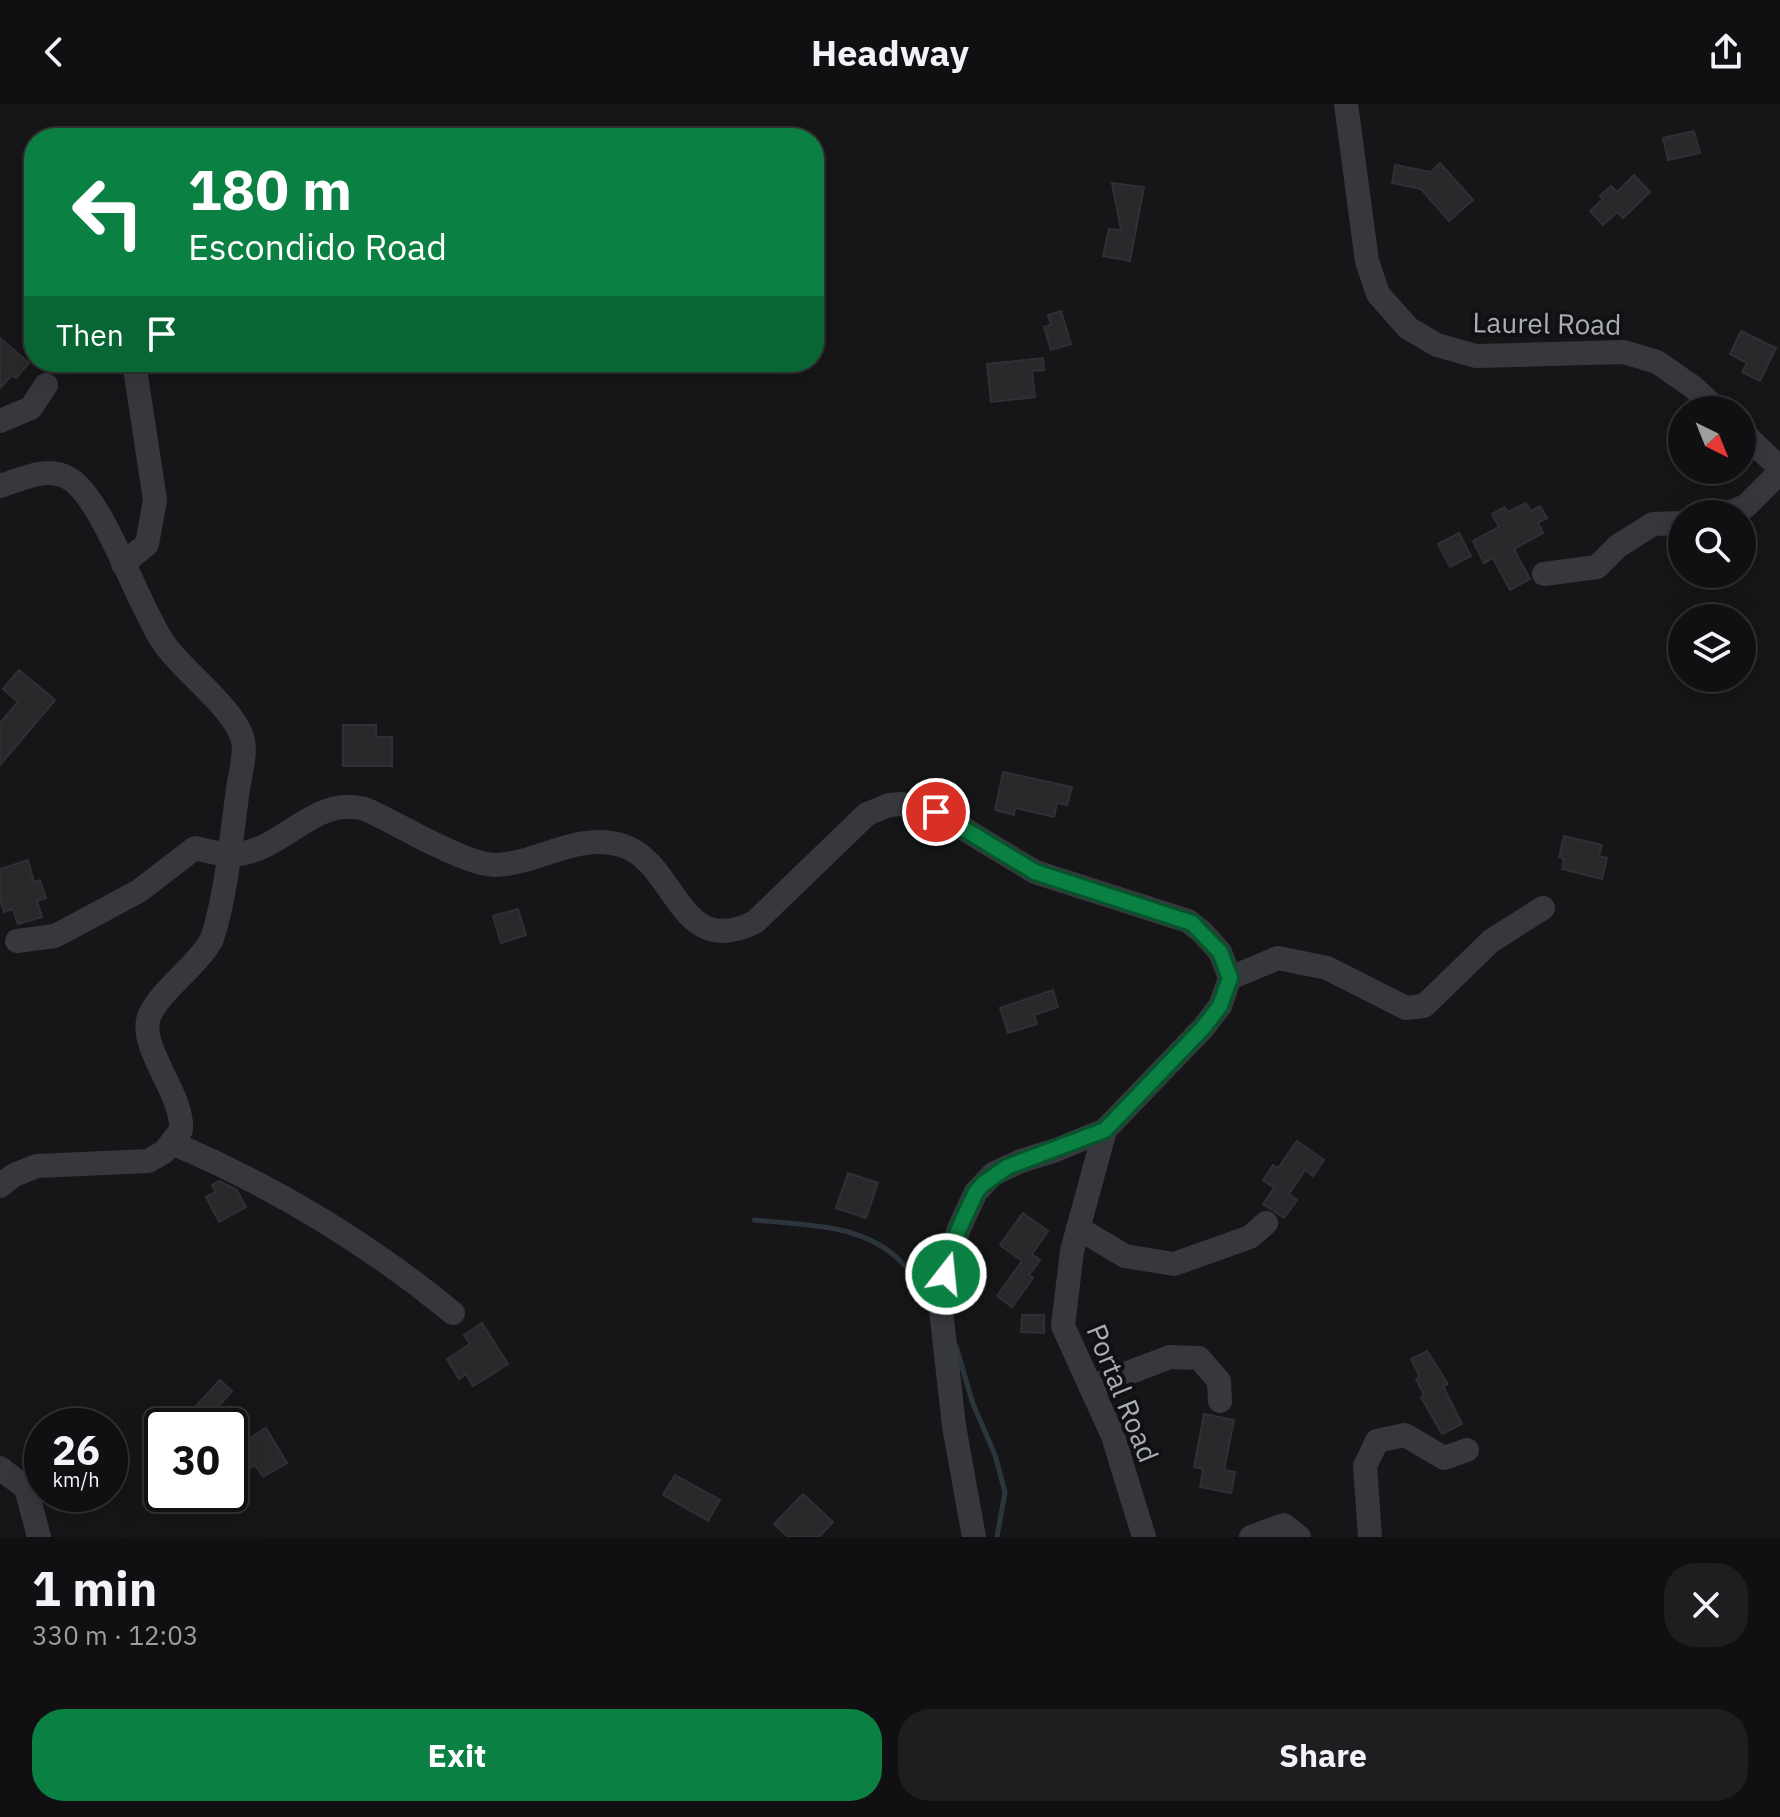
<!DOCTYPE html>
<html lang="en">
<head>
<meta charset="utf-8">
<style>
	body { margin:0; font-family:"IBM Plex Sans",sans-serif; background:#1e1e20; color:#f1f3f6; height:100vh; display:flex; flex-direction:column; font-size:30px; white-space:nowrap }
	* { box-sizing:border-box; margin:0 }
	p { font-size:26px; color:#9c9d9f }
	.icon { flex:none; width:44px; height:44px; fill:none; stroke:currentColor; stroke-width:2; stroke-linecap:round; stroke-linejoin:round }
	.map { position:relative; height:1433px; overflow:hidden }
	.panel { display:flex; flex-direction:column; background:#101012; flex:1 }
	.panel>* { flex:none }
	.hud { position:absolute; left:24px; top:24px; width:800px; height:244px; border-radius:32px; box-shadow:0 8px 32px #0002,0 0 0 2px #303032; background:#0b8043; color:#fff; overflow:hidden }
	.needle { width:52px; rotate:137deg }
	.fabs { position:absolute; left:1668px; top:292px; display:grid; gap:16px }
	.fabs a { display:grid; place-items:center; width:88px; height:88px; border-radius:50%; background:#101012; box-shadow:0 8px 32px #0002,0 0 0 2px #303032; font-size:40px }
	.speed { position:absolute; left:24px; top:1304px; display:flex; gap:16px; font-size:40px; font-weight:700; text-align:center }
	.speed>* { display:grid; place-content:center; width:104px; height:104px; border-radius:50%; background:#101012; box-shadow:0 8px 32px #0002,0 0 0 2px #303032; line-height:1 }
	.speed small { font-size:20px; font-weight:400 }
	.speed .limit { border:4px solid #111; border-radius:12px; background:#fff; color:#111 }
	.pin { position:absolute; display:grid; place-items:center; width:68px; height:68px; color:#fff; margin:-34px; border:4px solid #fff; border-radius:50%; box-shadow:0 2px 8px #0007 }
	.me { position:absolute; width:88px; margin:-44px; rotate:16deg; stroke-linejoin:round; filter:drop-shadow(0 0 6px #0008) }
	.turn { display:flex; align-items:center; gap:28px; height:168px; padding:0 32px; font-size:36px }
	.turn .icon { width:104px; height:104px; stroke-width:2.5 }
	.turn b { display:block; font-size:56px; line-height:68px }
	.then { display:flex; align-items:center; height:76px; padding:0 32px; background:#0003; gap:16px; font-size:30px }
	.round { display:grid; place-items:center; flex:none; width:84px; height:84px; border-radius:32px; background:#1e1e20 }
	.head { display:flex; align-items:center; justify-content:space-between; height:136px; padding:0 32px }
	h1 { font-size:48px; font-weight:700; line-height:60px }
	.action { display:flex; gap:16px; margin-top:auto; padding:16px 32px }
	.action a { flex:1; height:92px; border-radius:32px; background:#0b8043; color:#fff; font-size:32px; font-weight:700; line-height:92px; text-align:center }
	.action a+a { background:#1e1e20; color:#f1f3f6 }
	header { display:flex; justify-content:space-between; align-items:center; height:104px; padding:0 32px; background:#101012; font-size:36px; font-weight:700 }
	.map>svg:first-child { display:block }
</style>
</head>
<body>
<header><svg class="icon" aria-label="back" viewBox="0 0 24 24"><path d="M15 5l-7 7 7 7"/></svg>Headway<svg class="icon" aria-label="share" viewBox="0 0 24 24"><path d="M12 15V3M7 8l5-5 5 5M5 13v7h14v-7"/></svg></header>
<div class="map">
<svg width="1780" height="1433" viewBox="0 0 1780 1433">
	<rect width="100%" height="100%" fill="#161618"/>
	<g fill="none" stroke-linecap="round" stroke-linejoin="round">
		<g stroke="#2c353c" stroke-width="5">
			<path d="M754,1116C805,1121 867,1119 904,1161C915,1172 923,1189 931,1203"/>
			<path d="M956,1242L973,1300L995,1351L1005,1388L997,1433"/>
		</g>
	</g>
	<g fill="#29292c" stroke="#303034" stroke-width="2">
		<path d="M1694,27L1700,49L1668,56L1663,34Z"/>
		<path d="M1440,59L1473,96L1449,117L1421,85L1392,79L1395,61L1431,68Z"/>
		<path d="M1634,71L1650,88L1623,114L1617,108L1603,121L1590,107L1603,95L1600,92L1611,82L1617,88Z"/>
		<path d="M1112,79L1144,83L1130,157L1103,152L1109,125L1121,126Z"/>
		<path d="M1061,207L1071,240L1051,246L1044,223L1051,221L1048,211Z"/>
		<path d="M1741,227L1776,244L1760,277L1742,268L1747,259L1730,250Z"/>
		<path d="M0,234L29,259L16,274L12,271L0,284Z"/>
		<path d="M1043,254L1044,266L1032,267L1035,293L991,298L987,260Z"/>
		<path d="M1526,399L1531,407L1540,402L1547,414L1538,419L1543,429L1514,445L1530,475L1510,486L1493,454L1484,459L1473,437L1499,423L1492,410L1505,403L1508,408Z"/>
		<path d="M1459,429L1471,452L1450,463L1438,440Z"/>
		<path d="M19,566L55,596L0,661V619L18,598L3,585Z"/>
		<path d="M343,621H376V633H392V662H343Z"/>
		<path d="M1003,668L1072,683L1067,701L1057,699L1054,713L1015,704L1014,711L995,706Z"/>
		<path d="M1564,732L1602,741L1599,752L1607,754L1602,775L1562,765L1564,755L1559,753Z"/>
		<path d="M28,756L34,778L40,776L46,794L37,797L42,813L18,820L13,805L4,808L0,796V765Z"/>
		<path d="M518,805L526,831L501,839L493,812Z"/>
		<path d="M1053,886L1058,903L1034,911L1037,920L1008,929L1000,904Z"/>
		<path d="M1297,1037L1324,1056L1313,1072L1305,1066L1289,1090L1297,1096L1284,1114L1263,1100L1274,1084L1263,1076L1273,1061L1278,1064Z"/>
		<path d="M848,1069L878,1079L866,1114L836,1104Z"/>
		<path d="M219,1077L237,1086L246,1103L219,1118L206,1093L216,1088L212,1081Z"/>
		<path d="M1023,1109L1048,1127L1032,1150L1040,1156L1029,1171L1033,1174L1012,1203L997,1192L1022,1157L1000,1141Z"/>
		<path d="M1022,1211H1044V1229L1021,1228Z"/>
		<path d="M482,1219L508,1260L473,1282L466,1270L459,1275L447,1255L470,1240L464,1231Z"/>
		<path d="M1427,1247L1448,1280L1443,1282L1462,1320L1442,1330L1421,1293L1424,1291L1416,1275L1420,1273L1411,1255Z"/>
		<path d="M220,1276L232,1287L209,1313L196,1302Z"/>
		<path d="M1204,1310L1234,1316L1224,1366L1235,1368L1231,1389L1200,1383L1203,1365L1194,1363Z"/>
		<path d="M266,1324L287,1359L263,1373L255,1361L237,1372L230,1361V1356L240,1350L235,1343Z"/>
		<path d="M675,1371L720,1396L708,1417L663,1391Z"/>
		<path d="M803,1390L833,1418L819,1433H788L774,1420Z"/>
	</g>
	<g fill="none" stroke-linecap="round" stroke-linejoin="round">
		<g stroke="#37383d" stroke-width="24">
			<path d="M1346,0L1367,157L1378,190L1408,224L1437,241L1476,252L1624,248L1657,258L1693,283L1718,306"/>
			<path d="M0,317L31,304L46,281"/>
			<path d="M1742,328L1780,364"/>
			<path d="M0,382C22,375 48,361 70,375C103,395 138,501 163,538C181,566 238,607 243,637C246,651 240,670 238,685C231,735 227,787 212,835C197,863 158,888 149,913C138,943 184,991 181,1026L164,1048L148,1057L37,1062L14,1071L0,1082"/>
			<path d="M1726,410L1746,402L1780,368"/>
			<path d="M123,460L147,440L155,396L134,258"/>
			<path d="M1544,470L1597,463L1618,442L1653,420L1682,419"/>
			<path d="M17,837L55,832L139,787L195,744C209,747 224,752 239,750C286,744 315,691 365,705C395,718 465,761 495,761C537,760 577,728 621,741C678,758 677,857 755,818L867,710L889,701L902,700L936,708L1035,768L1188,817L1202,828L1220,848L1230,874L1220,902L1203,924L1105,1026L1056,1046L1021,1057L993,1070L976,1088L967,1107L958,1127L940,1197L954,1322L974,1433"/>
			<path d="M1230,874L1278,854L1327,864L1406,904L1424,902L1491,837L1543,804"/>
			<path d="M1105,1026L1072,1147L1063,1222L1113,1332L1144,1433"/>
			<path d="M172,1039C273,1082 369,1140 453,1209"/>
			<path d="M1078,1124L1125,1152L1174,1160L1250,1133L1266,1119"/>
			<path d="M1091,1283L1170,1253L1199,1254L1219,1277L1220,1297"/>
			<path d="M0,1364L26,1384L39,1433"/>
			<path d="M1251,1433L1284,1421L1299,1433"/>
			<path d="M1370,1433L1365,1362L1377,1337L1405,1331L1444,1354L1467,1346"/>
		</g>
	</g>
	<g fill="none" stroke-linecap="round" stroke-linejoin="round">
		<g stroke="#07532c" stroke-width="20">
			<path id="route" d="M936,708L1035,768L1192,819L1220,848L1230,874L1220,902L1203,924L1105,1026L1007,1063L983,1080L976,1088L958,1127L946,1170"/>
		</g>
		<use href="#route" stroke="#0b8043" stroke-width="14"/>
	</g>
	<g text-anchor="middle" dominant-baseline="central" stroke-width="8" stroke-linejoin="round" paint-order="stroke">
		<g font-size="28" fill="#a8adb8" stroke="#111113">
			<text transform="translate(1547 219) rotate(1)">Laurel Road</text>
			<text transform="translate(1123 1289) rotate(68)">Portal Road</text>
		</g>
	</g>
</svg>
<div class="fabs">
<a><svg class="needle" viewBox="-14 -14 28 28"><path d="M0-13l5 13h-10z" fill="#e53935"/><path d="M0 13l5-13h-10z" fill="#9c9d9f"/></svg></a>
<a><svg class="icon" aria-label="search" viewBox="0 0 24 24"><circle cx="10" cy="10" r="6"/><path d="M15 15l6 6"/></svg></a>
<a><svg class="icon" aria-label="layers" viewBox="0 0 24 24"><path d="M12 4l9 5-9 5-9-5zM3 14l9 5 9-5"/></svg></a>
</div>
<div class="speed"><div>26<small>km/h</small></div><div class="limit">30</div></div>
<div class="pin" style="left:936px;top:708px;background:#d93025"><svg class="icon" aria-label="arrive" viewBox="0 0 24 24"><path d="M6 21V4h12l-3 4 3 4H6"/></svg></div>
<svg class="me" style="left:946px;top:1170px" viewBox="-20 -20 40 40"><circle r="17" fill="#0b8043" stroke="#fff" stroke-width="3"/><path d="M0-11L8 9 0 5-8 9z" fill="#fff"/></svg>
<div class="hud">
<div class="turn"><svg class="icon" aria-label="left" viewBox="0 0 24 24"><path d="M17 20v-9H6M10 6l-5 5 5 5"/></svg><div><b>180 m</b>Escondido Road</div></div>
<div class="then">Then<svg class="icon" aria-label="arrive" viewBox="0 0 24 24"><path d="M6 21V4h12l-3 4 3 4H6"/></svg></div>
</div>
</div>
<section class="panel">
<div class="head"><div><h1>1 min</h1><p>330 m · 12:03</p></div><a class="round"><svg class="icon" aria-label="close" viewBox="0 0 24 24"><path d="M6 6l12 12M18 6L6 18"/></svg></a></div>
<div class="action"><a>Exit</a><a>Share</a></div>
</section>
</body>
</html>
